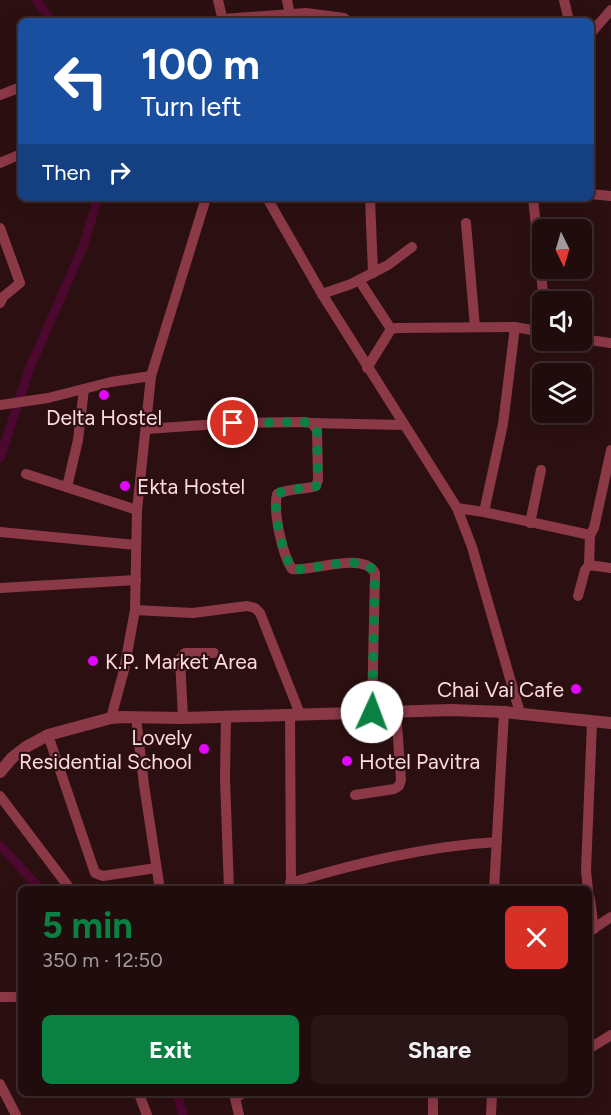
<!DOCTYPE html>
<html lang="en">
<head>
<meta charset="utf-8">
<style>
	body { margin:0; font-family:Figtree,sans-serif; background:#291516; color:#f1f3f6; height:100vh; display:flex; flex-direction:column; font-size:22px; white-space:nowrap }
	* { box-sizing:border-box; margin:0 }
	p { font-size:20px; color:#a29b9d }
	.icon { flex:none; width:33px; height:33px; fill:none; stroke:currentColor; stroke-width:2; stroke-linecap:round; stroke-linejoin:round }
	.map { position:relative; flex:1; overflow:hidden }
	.side { position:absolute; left:18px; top:886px; width:574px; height:210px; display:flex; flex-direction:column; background:#210c0d; border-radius:9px; box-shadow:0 3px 15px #0003,0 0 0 2px #3e2c2e }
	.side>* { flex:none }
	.top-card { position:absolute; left:18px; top:18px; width:576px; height:183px; border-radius:9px; box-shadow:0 3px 15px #0003,0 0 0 2px #3e2c2e; background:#1a4fa0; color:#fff; overflow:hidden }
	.needle { width:39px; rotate:175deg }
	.controls { position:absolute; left:532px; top:219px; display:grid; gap:12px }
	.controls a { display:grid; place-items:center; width:60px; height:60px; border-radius:9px; background:#210c0d; box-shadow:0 3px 15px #0003,0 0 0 2px #3e2c2e; font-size:30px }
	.pin { position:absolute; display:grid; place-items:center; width:51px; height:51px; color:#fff; margin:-26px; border:3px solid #fff; border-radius:50%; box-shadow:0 2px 6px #0007 }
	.me { position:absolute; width:66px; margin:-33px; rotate:2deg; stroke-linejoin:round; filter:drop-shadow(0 0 4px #0008) }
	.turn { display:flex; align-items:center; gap:21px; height:126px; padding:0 24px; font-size:27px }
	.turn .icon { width:78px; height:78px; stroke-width:2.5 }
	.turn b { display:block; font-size:42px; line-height:51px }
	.then { display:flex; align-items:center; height:57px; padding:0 24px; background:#0003; gap:12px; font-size:22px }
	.round { display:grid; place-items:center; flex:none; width:63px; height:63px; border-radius:9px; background:#291516 }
	.headline { display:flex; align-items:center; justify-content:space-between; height:102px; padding:0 24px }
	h1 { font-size:36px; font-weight:700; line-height:45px; color:#0b8043 }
	.primary-button { display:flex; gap:12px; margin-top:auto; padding:12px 24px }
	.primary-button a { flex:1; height:69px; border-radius:9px; background:#0b8043; color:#fff; font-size:24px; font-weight:700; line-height:69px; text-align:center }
	.primary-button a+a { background:#291516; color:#f1f3f6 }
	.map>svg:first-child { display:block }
</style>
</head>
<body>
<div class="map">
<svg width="611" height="1115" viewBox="0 0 611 1115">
	<rect width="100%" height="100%" fill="#2c1011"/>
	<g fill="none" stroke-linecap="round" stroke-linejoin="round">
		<g stroke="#4c082f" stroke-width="9">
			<path d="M36,0L52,21"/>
			<path d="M0,458L29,370L83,247L98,198"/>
			<path d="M0,845L41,890"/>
			<path d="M177,1094L183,1115"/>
		</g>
		<g stroke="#8c3947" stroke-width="10">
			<path d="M218,0L223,21"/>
			<path d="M287,0L290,15"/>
			<path d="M564,0L569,21"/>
			<path d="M223,19L306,13L344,18L348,21"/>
			<path d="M591,33L611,10"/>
			<path d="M0,95L21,87"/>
			<path d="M0,163L21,154"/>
			<path d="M591,194L611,196"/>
			<path d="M267,198L322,294L457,508L472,547L520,713"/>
			<path d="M370,198L373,273"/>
			<path d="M533,198L544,302"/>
			<path d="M466,223L475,327"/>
			<path d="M0,228L20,283L3,297L0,303"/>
			<path d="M359,280L391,329"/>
			<path d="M322,294L351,284L388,265L412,247"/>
			<path d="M582,339L611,343"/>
			<path d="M367,368L388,334L391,329L397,328L515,327L543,332"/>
			<path d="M0,405L48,398L111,382L151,376"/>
			<path d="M312,423L404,425"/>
			<path d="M146,429L233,423L302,422L312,423L317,430L318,480L316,486C304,490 289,488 277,494C273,512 282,554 292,569C312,572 363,551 375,573L372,712"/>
			<path d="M26,474L137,510"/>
			<path d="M67,487L78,440L84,389"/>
			<path d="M457,508L484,512L590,535"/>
			<path d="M484,512L503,424L515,327"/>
			<path d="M530,523L541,470"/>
			<path d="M0,532L136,545"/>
			<path d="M589,565L611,568"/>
			<path d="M0,588L136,580"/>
			<path d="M578,596L585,570L589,565L590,535L594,528L611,450"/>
			<path d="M135,610L193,613L247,606L255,608L260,613L300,714"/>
			<path d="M290,714L291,889"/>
			<path d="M226,716L225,778L229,890"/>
			<path d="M136,717L144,785L160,890"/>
			<path d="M111,718L124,670L135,610L137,510L151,376L206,198"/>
			<path d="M183,718L180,659L185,653H214"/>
			<path d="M48,735L95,873L103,876L156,868"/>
			<path d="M355,795L394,789L399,786L401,780L396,711"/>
			<path d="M0,796L71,890"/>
			<path d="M290,883C358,863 427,846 497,842"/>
			<path d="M494,890L504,712"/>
			<path d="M588,890L586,871L592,722"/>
			<path d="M590,899L594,929"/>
			<path d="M590,931L611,917"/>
			<path d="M0,997H21"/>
			<path d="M590,1048L611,1035"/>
			<path d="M0,1084L16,1115"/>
			<path d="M139,1094L147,1115"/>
			<path d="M239,1115L235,1098L242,1094"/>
			<path d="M433,1115V1094"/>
			<path d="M491,1115L492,1094"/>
		</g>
		<path stroke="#8c3947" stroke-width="12" d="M0,772L12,758L26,747L48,735L111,718L122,717L183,718L451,710L504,712L611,723"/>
	</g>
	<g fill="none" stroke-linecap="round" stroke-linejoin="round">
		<path stroke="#0b8043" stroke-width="10" stroke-dasharray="0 18" d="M233,423L302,422L312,423L317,430L318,480L316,486L283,491L277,494C273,512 282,553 292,569C312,572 363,551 375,573L372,712"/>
	</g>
	<g fill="#e306ff" stroke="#2c1011" stroke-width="2">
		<circle cx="104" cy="395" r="6"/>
		<circle cx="125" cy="486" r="6"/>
		<circle cx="93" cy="661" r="6"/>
		<circle cx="576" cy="689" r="6"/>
		<circle cx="204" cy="749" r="6"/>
		<circle cx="347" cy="761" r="6"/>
	</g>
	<g text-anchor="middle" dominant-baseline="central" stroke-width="4.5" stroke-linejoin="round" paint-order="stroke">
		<g font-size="21" fill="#ffdade" stroke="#2c1011" text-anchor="start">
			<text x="104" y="417" text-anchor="middle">Delta Hostel</text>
			<text x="137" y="486">Ekta Hostel</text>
			<text x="105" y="661">K.P. Market Area</text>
			<text x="564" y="689" text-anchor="end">Chai Vai Cafe</text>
			<text x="192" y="737" text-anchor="end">Lovely<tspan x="192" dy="24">Residential School</tspan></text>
			<text x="359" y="761">Hotel Pavitra</text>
		</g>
	</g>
</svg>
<div class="controls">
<a><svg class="needle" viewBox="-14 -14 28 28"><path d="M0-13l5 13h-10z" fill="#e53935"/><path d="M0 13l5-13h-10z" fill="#a29b9d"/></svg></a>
<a><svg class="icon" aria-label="sound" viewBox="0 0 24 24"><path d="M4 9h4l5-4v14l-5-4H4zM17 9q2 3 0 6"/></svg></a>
<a><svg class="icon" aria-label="layers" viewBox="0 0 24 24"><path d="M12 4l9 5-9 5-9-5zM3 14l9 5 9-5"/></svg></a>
</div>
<div class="pin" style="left:233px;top:423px;background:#d93025"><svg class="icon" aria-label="arrive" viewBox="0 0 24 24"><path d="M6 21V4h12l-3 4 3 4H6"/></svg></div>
<svg class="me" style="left:372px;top:712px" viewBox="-20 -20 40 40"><circle r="19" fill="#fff"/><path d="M0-13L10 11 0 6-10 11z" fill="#0b8043"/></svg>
<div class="top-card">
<div class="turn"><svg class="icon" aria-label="left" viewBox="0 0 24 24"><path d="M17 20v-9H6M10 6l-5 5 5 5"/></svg><div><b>100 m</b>Turn left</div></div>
<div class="then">Then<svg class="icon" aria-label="right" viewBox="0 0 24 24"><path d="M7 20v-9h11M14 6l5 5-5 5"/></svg></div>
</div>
<section class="side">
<div class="headline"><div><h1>5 min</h1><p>350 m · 12:50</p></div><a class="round" style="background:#d93025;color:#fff"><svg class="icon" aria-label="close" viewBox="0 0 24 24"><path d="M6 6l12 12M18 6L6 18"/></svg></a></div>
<div class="primary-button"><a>Exit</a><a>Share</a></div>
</section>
</div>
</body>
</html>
